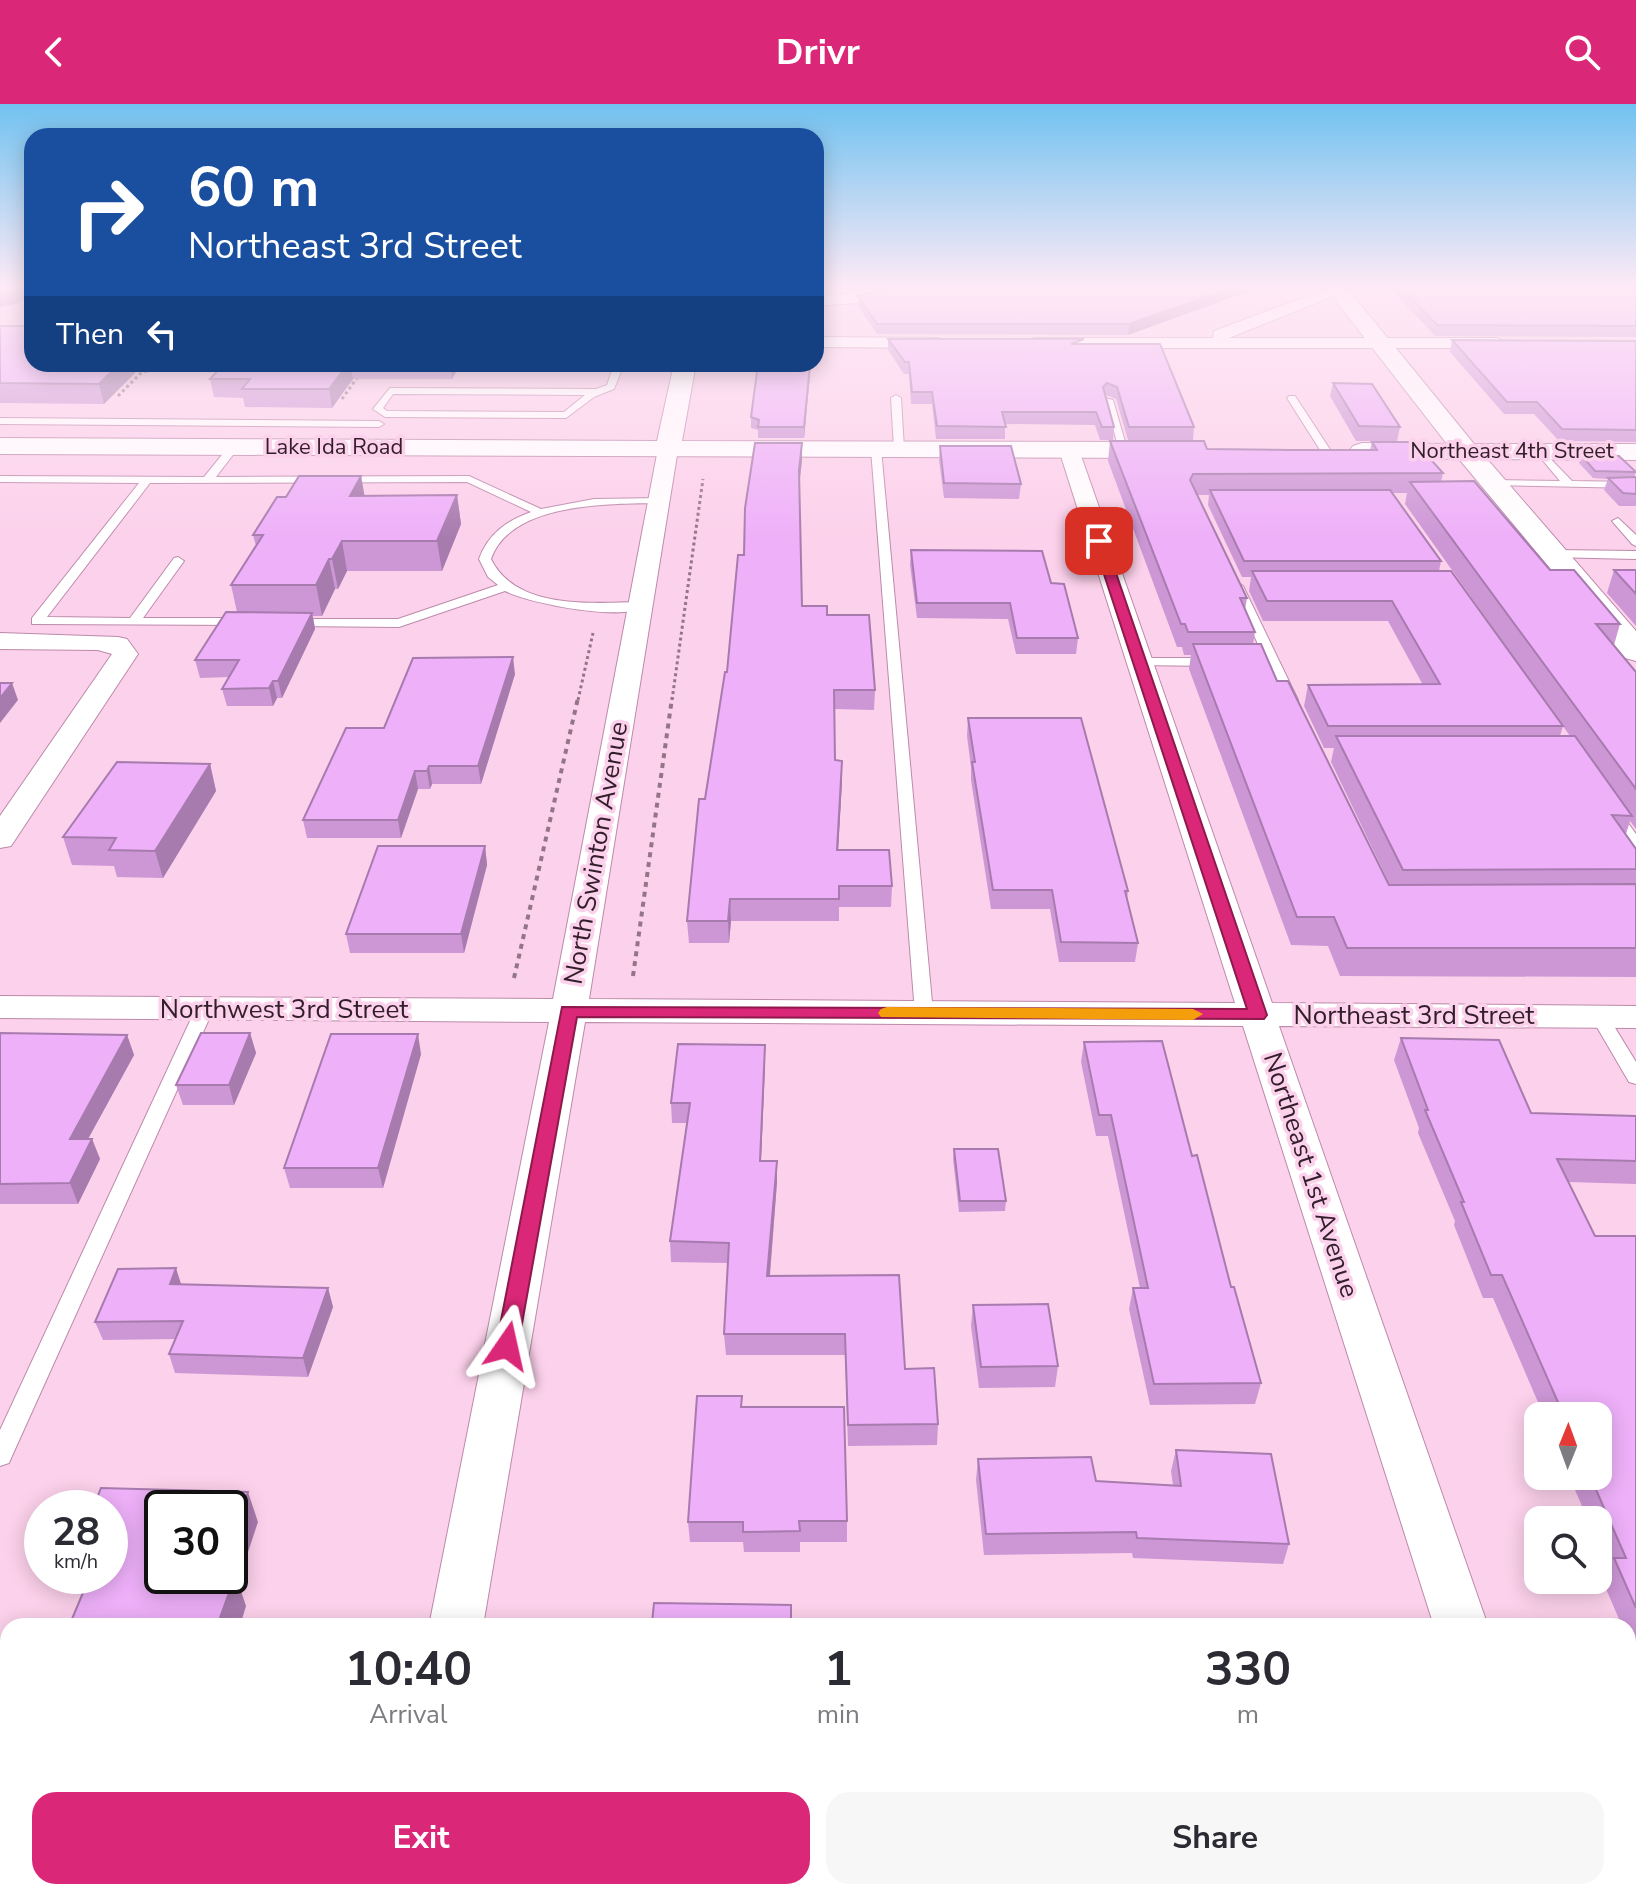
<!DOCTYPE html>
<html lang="en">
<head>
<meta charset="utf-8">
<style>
	body { margin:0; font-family:"Nunito Sans",sans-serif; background:#f7f7f7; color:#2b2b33; height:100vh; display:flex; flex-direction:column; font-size:30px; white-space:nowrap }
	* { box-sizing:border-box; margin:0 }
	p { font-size:26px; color:#7c7c81 }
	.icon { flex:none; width:44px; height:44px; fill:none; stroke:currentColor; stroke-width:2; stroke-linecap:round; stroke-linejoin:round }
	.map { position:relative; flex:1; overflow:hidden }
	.panel { position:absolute; left:0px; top:1514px; width:1636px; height:282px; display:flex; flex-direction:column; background:#fff; border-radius:24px 24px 0 0; box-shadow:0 4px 20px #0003 }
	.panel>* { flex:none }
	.top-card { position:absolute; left:24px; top:24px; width:800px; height:244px; border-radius:24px; box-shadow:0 4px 20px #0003; background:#1a4fa0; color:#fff; overflow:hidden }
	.needle { width:52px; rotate:1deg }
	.tools { position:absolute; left:1524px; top:1298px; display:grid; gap:16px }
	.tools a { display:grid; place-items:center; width:88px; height:88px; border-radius:16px; background:#fff; box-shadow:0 4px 20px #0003; font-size:40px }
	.speed { position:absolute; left:24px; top:1386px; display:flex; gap:16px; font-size:40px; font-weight:700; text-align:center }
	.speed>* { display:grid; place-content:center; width:104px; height:104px; border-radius:50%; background:#fff; box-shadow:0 4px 20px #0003; line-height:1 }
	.speed small { font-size:20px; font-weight:400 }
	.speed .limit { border:4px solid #111; border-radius:12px; background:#fff; color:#111 }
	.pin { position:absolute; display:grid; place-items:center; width:68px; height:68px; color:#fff; margin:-34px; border-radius:16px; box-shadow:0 4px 12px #0006 }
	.me { position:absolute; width:88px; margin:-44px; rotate:11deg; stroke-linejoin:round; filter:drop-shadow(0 0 6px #0008) }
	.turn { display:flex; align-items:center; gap:28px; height:168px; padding:0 32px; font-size:36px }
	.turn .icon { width:104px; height:104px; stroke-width:2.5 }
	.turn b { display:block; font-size:56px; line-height:68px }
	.then { display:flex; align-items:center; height:76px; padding:0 32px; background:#0003; gap:16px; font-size:30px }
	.eta { display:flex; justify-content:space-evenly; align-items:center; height:136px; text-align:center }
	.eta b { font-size:48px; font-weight:700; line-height:56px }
	.primary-button { display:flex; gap:16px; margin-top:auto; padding:16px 32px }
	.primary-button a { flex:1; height:92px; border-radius:24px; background:#db2777; color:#fff; font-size:32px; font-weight:700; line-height:92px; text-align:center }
	.primary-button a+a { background:#f7f7f7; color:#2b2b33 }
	header { display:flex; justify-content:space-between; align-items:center; height:104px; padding:0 32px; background:#db2777; color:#fff; font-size:36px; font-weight:700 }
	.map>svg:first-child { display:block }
</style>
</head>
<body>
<header><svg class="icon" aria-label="back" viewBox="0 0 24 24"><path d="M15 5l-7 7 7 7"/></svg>Drivr<svg class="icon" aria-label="search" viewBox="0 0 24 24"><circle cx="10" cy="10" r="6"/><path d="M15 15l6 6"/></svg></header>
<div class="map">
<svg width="1636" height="1795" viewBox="0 0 1636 1795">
	<rect width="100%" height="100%" fill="#fcd1eb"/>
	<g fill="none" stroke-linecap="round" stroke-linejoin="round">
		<g stroke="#bc8aaa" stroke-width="2">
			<g id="lane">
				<path d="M614,260H624L614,285L594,293L566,314L385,313L373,305L390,284L596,285L607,281ZM393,290L585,291L564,308L387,307L383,304Z"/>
				<path d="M896,291L901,294L904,345L899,348L894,345L891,294Z"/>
				<path d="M1289,292H1295L1331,347L1330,349H1322L1287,294Z"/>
				<path d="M1105,294L1113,296L1128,348L1119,346Z"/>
				<path d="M0,314L379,317L384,320L379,323L0,320Z"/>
				<path d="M230,341L239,343L216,373L469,372L541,405L594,395L663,394V398L659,399C609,400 511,398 491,455C516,506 591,499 640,498L646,502C624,518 531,500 505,487L399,523L291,522L286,521V515H398L498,481L488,473L479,455C488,430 506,417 531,408L467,378L150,379L47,513L130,514L174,454L178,453L184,457L143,514H241L246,515V521L32,520V514L139,379L0,378V372L204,373Z"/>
				<path d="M876,342L881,345L933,909L924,915L915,909L871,345Z"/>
				<path d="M1540,344L1572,377L1636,378V384L1489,381V377L1493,376L1560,377L1535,347Z"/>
				<path d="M1618,414L1636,431V442L1632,440L1612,417Z"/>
				<path d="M1554,446L1636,447V455L1550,453V447Z"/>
				<path d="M1237,478L1243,482L1298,596L1296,599H1286L1284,596L1231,482Z"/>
				<path d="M1140,554H1213L1220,558L1213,562L1135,561L1133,558Z"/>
				<path d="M1614,705L1619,707L1636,730V746L1630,744L1606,710Z"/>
				<path d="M205,898L214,904L12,1352L9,1359L0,1362V1326L196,904Z"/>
				<path d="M1600,907L1606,909L1636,958V980L1629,978L1591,913Z"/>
			</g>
		</g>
		<g stroke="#bc8aaa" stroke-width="2">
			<g id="street">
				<path d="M878,183H904L902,186L858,199L816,202V192L857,189Z"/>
				<path d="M1332,183H1344L1346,187L1229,234H1498L1507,239L1498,244H1034L1025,239L1034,234H1213L1214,227Z"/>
				<path d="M816,233L938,234L947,239L938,244L816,243Z"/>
				<path d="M668,339L678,345L589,895L1235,899L1059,346L1069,340L1079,346L1272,899L1636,902V924L1279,922L1488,1522H1434L1243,922L585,918L483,1522H429L549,918L0,914V892L553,895L658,345Z"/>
				<path d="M0,529L118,533L127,535L138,550L11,742L0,744V712L112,550L98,546L0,545Z"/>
				<path d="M377,1788H437L435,1795H375Z"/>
				<path d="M1519,1788H1579L1582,1795H1522Z"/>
			</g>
		</g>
		<g stroke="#bc8aaa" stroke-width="2">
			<g id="secondary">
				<path d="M1325,183H1346L1474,340H1636V356L1487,355L1636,527V557L1625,554L1459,355L1353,352L1349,347L1353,342L1362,339L1447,340Z"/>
				<path d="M674,260H696L682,337L1170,338L1179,341L1183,346L1179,351L1170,354L0,350V334L657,337Z"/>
			</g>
		</g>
		<g stroke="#947587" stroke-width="3" stroke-dasharray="3 3" stroke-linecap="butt">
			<path d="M118,292L141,269L152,265L226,266"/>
			<path d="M342,295L367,260"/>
			<path d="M578,596L593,529"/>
			<path d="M672,596L703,375"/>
		</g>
		<g stroke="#947587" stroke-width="4" stroke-dasharray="5 5" stroke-linecap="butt">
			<path d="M633,872L672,594"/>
			<path d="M514,874L578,594"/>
		</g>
		<use href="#lane" fill="#fff" fill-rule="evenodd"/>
		<use href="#street" fill="#fff" fill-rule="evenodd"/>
		<use href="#secondary" fill="#fff" fill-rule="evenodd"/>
	</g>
	<g fill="#cd97d6" fill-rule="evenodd">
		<path d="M1260,183L1128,231L877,230L858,202V192Z"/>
		<path d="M1389,183H1636V233L1435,232Z"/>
		<path d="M0,222L144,260L104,300L0,299Z"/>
		<path d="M888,235L1083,240L1194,323L1193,336H1128L1116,295L1106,291L1114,323L1113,336H1100L1095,321L1005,320V335H936L932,300H911L909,270H904L888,246Z"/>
		<path d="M1452,236L1636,237V338L1559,337L1534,310H1504L1450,248Z"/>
		<path d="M156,260H589V261H561L560,266H457L452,275H353L332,304L245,303L243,294L214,293L210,275L220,265L157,264Z"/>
		<path d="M758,260H811L804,334H758V326L751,324V313Z"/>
		<path d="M1333,279L1400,323L1397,337H1356L1330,292Z"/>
		<path d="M1110,337L1207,345L1370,346L1372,338L1443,369L1441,378L1550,466L1620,520L1614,541L1636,568V725L1630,717L1626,730L1636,745V873L1340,872L1328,842L1291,841L1189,565L1191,551H1184L1182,543H1177L1108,357ZM1392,389H1407L1405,400L1570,632H1560L1563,622L1439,467L1441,457ZM1197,391H1209L1208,401L1242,473H1251L1249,487L1263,517H1388L1423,581H1308L1304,602L1324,644H1334L1331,658L1390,781L1277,577L1253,540L1255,528L1245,506L1247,494Z"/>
		<path d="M940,342L1021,380L1019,395L944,394L939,356Z"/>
		<path d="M1581,351L1636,368L1634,373H1636V402H1619L1604,386L1608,375L1593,374L1579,359Z"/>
		<path d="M802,356L799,381L802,502L827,511L875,586L874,606L834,605L835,656L842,677L838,746L892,782L891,803H839V817H731L729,839H689L687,817L705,695L727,568Z"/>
		<path d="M361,372L364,392L457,391L461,420L442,467H347L338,485H335L322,512H313L315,525L282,594H277L273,602H227L222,585L229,573L200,574L195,556L237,508L231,481L256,442L253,431L286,393Z"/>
		<path d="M911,446L1051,479L1078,534L1076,550H1016L1008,515L917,514L910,461Z"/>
		<path d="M1614,466H1636V522L1607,489Z"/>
		<path d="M515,570L481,680H432L430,685H418L401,734H307L303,716L384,624Z"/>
		<path d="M968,614L1128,787L1127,795L1138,839L1135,858H1059L1050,805H991L971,676V663L967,632Z"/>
		<path d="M210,660L216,687L163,774L117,773L114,762L72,761L63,733Z"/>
		<path d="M485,742L487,761L464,849H350L346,830Z"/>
		<path d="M0,929L127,931L134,951L88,1035H92L100,1055L78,1100H0Z"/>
		<path d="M250,929L256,949L234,1001H183L176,981Z"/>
		<path d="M1401,934L1531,1009L1636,1012V1080L1569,1078L1595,1132H1636V1556L1628,1537V1522H1622L1603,1478L1609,1465L1598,1439V1416H1588L1569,1372H1598V1312H1544L1493,1194H1483L1454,1121L1455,1117L1418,1029L1419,1024L1394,956Z"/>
		<path d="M1084,938L1192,1052L1261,1279L1255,1300L1150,1301L1129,1205L1133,1184H1140L1108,1032H1096L1081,958Z"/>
		<path d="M765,941V961L761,1057L777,1078L770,1172L905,1265L938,1320L937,1341L848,1342L845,1251H726L724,1230L728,1159L671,1158L670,1137L687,1019H672L671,999Z"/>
		<path d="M421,950L383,1084H290L284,1064Z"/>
		<path d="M954,1045L1006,1097L1005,1107L959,1108L953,1055Z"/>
		<path d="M181,1180L328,1184L333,1203L308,1273L175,1269L169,1250L175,1235L103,1236L95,1218Z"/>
		<path d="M973,1201L1058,1262L1055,1283L979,1284L971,1222Z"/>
		<path d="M742,1303L847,1417V1438H800V1448H744L743,1438H690L688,1418Z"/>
		<path d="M1176,1346L1289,1440L1283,1460L1133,1454L1132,1449L984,1451L976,1376L978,1355L1096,1377L1173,1381L1171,1367Z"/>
		<path d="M1058,1788H1172L1171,1793Z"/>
	</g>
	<g fill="#a77bae">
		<path d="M25,183H32V193L15,200L0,203V190Z"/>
		<path d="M847,183H864L847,187Z"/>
		<path d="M1234,183H1260L1128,231L1129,220Z"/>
		<path d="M119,260H144L104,300L99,280Z"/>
		<path d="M348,260H350L353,275L332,304L329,285Z"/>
		<path d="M450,260H456L457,266L452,275Z"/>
		<path d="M810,260H811L804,334V323Z"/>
		<path d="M802,339V356L799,383V366Z"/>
		<path d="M361,372L366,400L350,392Z"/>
		<path d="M457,391L461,420L442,467L437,437Z"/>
		<path d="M342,437L347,467L338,485L332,455Z"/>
		<path d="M329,455L335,485L322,512L316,481Z"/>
		<path d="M312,509L315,525L282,594L278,577Z"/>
		<path d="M513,553L515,570L481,680L478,662Z"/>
		<path d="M273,577L277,594L273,602L269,584Z"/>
		<path d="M12,579L18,596L0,619V594Z"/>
		<path d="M842,657V677L837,767V746Z"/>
		<path d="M210,660L216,687L163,774L155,747Z"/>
		<path d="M429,662L432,680L430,685L427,667Z"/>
		<path d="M415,667L418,685L401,734L398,716Z"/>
		<path d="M485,742L487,761L464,849L461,830Z"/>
		<path d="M730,795L731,817L729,839L728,817Z"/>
		<path d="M250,929L256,949L234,1001L229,981Z"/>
		<path d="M418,930L421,950L383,1084L378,1064Z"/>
		<path d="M127,931L134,951L77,1055L70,1035Z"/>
		<path d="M765,941V961L760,1077V1057Z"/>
		<path d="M92,1035L100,1055L78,1100L70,1079Z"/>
		<path d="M777,1057V1078L768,1192L767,1172Z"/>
		<path d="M176,1164L182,1183L170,1180Z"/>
		<path d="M328,1184L333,1203L308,1273L303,1254Z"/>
		<path d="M248,1388L258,1418L238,1478L246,1502L240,1522H217L230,1472V1438Z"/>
		<path d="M146,1788H167L165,1795H144Z"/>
	</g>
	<g fill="#eeb0f9" stroke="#a77bae" stroke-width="2">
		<path d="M0,183H25L12,188L0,190Z"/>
		<path d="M889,183H1234L1129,220H877L858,192Z"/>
		<path d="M1401,183H1636V222L1437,221Z"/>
		<path d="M0,222H32V260H119L99,280L0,279Z"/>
		<path d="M888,235H1084L1071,240H1160L1194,323H1129L1117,283L1107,279L1103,283L1114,323H1102L1096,308H1002L1006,323L937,322L932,288H912L909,258H905Z"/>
		<path d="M1452,236L1636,237V326L1562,325L1537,298H1507Z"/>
		<path d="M224,260H348L329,285H242L250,275H210Z"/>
		<path d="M758,260H810L804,323H758L759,316L751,313Z"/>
		<path d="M1333,279L1372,280L1400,323L1359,322Z"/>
		<path d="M1110,337H1204L1207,345L1292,346H1377L1372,338H1415L1443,369L1193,370L1190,376L1247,494H1240L1255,528H1188L1185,520H1181Z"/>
		<path d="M755,339H802L799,366L802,502H827V511H869L875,586H834L835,656L842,657L837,746H889L892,782H839V795H730L728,817H687L699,695H705L725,568H727L738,451H744L745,404Z"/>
		<path d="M940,342H1011L1021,380L944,379Z"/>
		<path d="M1581,351L1619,352L1636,368L1595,367Z"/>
		<path d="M299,372H361L350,392L457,391L437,437H342L332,455H329L316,481H231L263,431H253L277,393H286Z"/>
		<path d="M1636,373V390L1623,389L1608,374Z"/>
		<path d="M1474,377L1550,466H1574L1620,520H1596L1636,568V685L1410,378Z"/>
		<path d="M1210,386H1390L1441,457H1244Z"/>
		<path d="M911,446L1042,447L1051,479L1064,480L1078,534H1017L1010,499H917Z"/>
		<path d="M1614,466H1636V490Z"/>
		<path d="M1252,467H1451L1563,622H1328L1308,581L1440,580L1392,497H1267Z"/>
		<path d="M226,508L312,509L278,577H273L269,584L222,585L239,556H195Z"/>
		<path d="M1193,540H1261L1277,577H1288L1389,781L1636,780V844H1347L1334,813H1297Z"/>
		<path d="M513,553L478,662H429L427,667H415L398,716H303L346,624H384L413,554Z"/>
		<path d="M0,579H12L0,594Z"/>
		<path d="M968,614H1081L1128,787H1125L1138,839L1061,838L1052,786H993L972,658H975Z"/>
		<path d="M1336,632H1575L1632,712L1612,711L1636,745V765L1403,766Z"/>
		<path d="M117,658L210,660L155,747L109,746L116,734L63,733Z"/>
		<path d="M378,742H485L461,830H346Z"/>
		<path d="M0,929L127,931L70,1035H92L70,1079L0,1080Z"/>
		<path d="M201,929H250L229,981H176Z"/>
		<path d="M331,930H418L378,1064H284Z"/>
		<path d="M1401,934L1499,936L1531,1009L1636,1012V1057L1557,1055L1595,1132H1636V1504L1614,1454H1626L1590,1372H1598V1312H1564L1502,1171H1491L1461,1098H1464L1425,1006H1428Z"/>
		<path d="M1162,937L1192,1052L1197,1051L1231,1183H1234L1261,1279L1154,1280L1133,1184H1148L1111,1011H1099L1084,938Z"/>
		<path d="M678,940L765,941L760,1057H777L767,1172L899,1171L905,1265L934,1264L938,1320L848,1321L845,1230H724L729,1139L670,1137L690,999H671Z"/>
		<path d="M954,1045H998L1006,1097H960Z"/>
		<path d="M176,1164L170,1180L328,1184L303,1254L169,1250L183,1217L95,1218L118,1165Z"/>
		<path d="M1048,1200L1058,1262L981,1263L973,1201Z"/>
		<path d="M697,1292H742L741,1303H844L847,1417H799L800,1427L743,1428V1418H688Z"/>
		<path d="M1176,1346L1271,1350L1289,1440L1137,1434L1136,1428L986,1430L978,1355L1091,1353L1096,1377L1181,1382Z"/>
		<path d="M101,1384L248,1388L230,1438V1404H162V1472H235L217,1522H69L90,1472H110V1404H93Z"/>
		<path d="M654,1499L791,1501V1522H632V1518L652,1519Z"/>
		<path d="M0,1662H8V1788H146L144,1795H0Z"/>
	</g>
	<linearGradient id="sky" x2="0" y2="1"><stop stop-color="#71c2f0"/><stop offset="0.42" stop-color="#feeaf6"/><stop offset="1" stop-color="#feeaf6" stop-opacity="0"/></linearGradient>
	<rect width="1636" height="434" fill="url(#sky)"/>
	<path fill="#db2777" stroke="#8e194d" stroke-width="2" d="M1099,433L1105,437L1267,911L1264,915L577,913L518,1242L515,1249L507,1251L499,1249L496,1242L562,903L1247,905L1093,437Z"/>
	<path fill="#f59e0b" d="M887,903L1193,905L1203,910L1193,916L881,913L878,909L881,905Z"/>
	<g text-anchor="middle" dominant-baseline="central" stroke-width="7" stroke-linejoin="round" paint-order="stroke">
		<g font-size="22" fill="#321e2a" stroke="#fcd1eb">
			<text x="334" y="343">Lake Ida Road</text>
			<text x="1512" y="347">Northeast 4th Street</text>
		</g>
		<g font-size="26" fill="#321e2a" stroke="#fcd1eb">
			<text transform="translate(596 749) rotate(-80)">North Swinton Avenue</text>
			<text x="284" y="905">Northwest 3rd Street</text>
			<text x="1414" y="911">Northeast 3rd Street</text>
			<text transform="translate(1311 1071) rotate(72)">Northeast 1st Avenue</text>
		</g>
	</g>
</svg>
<div class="tools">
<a><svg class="needle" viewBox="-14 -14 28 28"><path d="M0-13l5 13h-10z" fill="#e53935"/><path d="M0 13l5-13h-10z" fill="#7c7c81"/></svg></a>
<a><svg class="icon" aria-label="search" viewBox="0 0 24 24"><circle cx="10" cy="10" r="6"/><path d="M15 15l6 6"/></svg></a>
</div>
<div class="speed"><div>28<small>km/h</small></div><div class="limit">30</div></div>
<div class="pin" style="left:1099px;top:437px;background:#d93025"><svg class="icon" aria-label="arrive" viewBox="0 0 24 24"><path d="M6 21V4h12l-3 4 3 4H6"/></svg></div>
<svg class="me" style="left:507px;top:1242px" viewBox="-20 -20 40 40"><path d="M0-17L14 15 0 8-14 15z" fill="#db2777" stroke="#fff" stroke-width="4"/></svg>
<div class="top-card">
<div class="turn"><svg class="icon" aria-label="right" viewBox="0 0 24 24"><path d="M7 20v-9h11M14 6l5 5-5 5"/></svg><div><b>60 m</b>Northeast 3rd Street</div></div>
<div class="then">Then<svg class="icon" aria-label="left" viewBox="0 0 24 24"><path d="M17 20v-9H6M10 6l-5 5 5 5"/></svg></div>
</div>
<section class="panel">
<div class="eta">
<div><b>10:40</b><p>Arrival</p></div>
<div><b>1</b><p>min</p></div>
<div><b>330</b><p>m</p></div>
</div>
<div class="primary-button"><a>Exit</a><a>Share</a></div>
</section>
</div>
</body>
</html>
